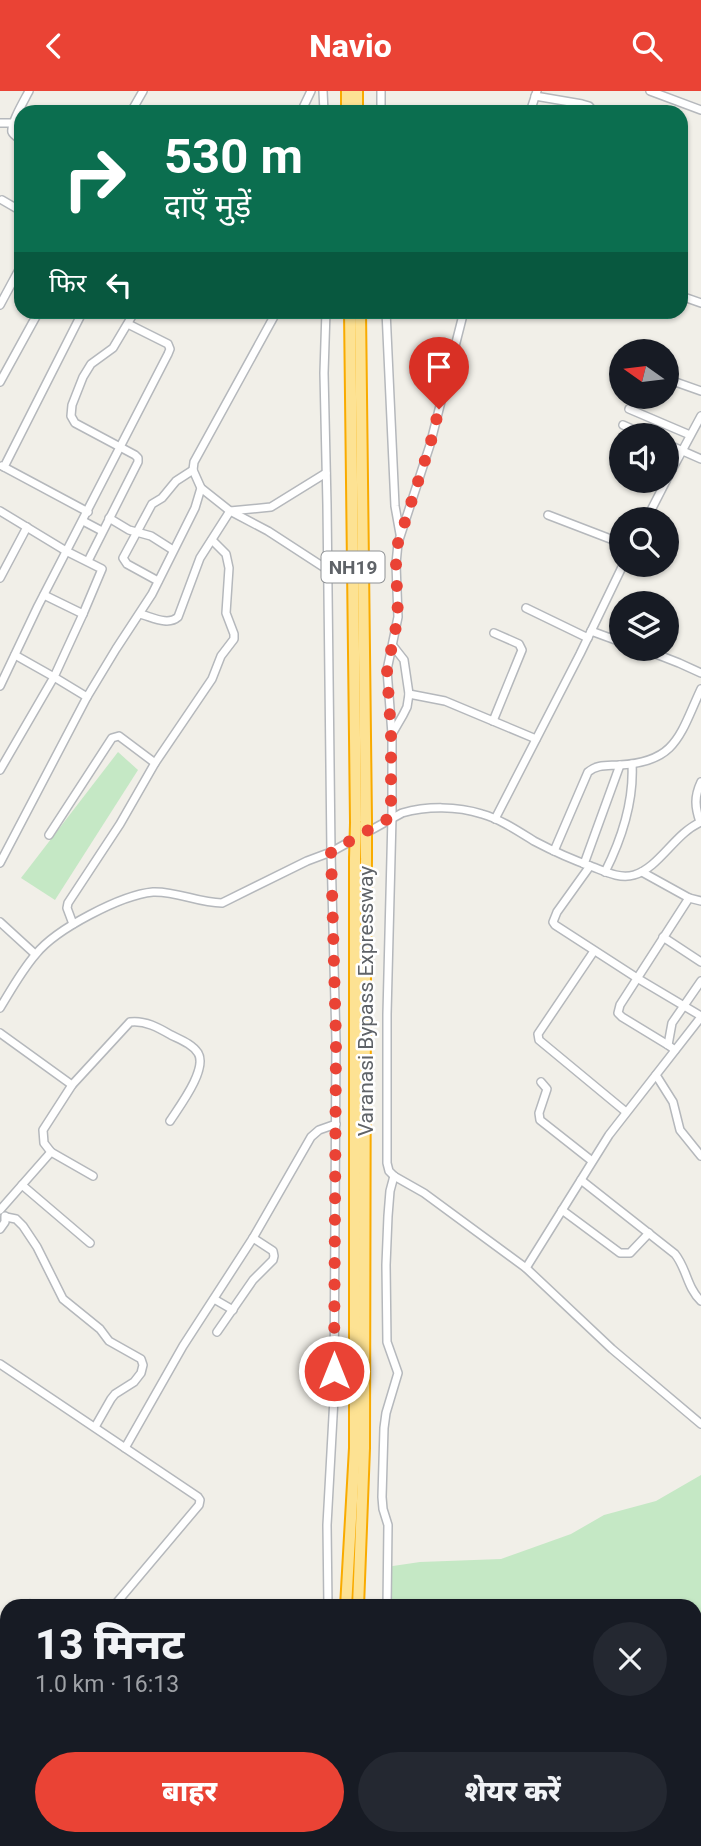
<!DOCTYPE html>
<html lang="hi">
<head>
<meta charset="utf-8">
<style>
	body { margin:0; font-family:Roboto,"Noto Sans Devanagari",sans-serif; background:#242831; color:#f1f3f6; height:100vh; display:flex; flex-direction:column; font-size:26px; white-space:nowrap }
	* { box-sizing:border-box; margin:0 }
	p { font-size:23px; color:#9ea1a6 }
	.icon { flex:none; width:38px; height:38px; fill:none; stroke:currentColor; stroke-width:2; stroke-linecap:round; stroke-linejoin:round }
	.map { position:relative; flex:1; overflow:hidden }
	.panel { position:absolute; left:0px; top:1508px; width:702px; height:247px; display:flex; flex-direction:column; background:#171b24; border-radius:21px 21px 0 0; box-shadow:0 2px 5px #0004 }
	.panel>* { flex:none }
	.hud { position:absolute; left:14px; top:14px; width:674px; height:214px; border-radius:21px; box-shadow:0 2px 5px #0004; background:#0b6e4f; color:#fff; overflow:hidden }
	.needle { width:46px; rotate:284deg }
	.fabs { position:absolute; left:609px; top:248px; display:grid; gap:14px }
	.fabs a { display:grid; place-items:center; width:70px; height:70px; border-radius:50%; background:#171b24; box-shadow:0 2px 5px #0004; font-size:35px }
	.pin { position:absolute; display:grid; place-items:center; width:60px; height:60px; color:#fff; margin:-72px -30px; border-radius:50% 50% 50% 0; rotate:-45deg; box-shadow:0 0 7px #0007 }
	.pin .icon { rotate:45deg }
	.me { position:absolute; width:77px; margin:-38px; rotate:0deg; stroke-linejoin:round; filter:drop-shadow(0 0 5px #0008) }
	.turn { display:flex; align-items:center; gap:24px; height:147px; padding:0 35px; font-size:32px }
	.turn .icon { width:91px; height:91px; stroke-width:2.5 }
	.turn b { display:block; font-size:49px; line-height:60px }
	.then { display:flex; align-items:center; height:66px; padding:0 35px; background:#0003; gap:14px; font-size:26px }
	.round { display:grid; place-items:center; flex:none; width:74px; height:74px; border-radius:37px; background:#242831 }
	.overview { display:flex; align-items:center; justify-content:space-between; height:119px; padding:0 35px }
	h1 { font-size:42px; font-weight:800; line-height:52px }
	.action { display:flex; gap:14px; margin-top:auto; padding:14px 35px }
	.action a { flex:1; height:80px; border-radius:42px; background:#ea4335; color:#fff; font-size:28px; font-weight:800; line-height:80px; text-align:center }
	.action a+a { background:#242831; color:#f1f3f6 }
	header { display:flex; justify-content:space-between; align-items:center; height:91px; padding:0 35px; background:#ea4335; color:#fff; font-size:32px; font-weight:800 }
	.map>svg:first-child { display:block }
</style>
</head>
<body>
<header><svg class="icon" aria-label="back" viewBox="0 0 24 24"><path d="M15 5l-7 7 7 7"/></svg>Navio<svg class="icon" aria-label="search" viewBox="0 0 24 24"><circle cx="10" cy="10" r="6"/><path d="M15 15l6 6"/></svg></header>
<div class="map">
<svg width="701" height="1755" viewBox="0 0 701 1755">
	<rect width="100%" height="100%" fill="#f1efe8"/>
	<g fill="#c5e8c5">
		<path d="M118,661L138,679L55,809L21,787Z"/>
		<path d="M701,1384V1623L695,1618V1516H383L386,1476L420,1471L501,1468L571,1443L604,1424L656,1410Z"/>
		<path d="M695,1667L701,1671V1755H593L598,1748H695Z"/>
	</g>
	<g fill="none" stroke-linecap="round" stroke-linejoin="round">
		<g stroke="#b5b8bc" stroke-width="10">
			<g id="minor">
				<path d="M323,0L324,21"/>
				<path d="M650,0L701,19"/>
				<path d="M535,5L582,13L589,15L594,21"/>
				<path d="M131,21L143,0"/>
				<path d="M301,21L311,0"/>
				<path d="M381,21V0"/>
				<path d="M530,21L537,0"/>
				<path d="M0,32H21"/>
				<path d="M21,49C18,47 13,44 12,41C10,33 25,8 29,0"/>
				<path d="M2,109L21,120"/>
				<path d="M681,205L701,212"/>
				<path d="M0,214L21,175"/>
				<path d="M326,220L324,282L327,414L331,761L336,949L334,1307L327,1434L328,1516"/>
				<path d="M386,220L395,415L400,443"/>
				<path d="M464,220L430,354L398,452L396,473L398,526L387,579L392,643V726L387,923V1072L389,1080L394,1085L424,1102L526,1177L609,1044L701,926"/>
				<path d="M667,288L701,300"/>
				<path d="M0,291L39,220"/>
				<path d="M629,318L690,344"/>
				<path d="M623,334L648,345"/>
				<path d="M667,353L701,368"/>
				<path d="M2,375L88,421"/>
				<path d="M4,376L83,220"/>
				<path d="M667,388L701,325"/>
				<path d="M201,397L230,420L268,440L328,479"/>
				<path d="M0,420L66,460L102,478L83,523"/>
				<path d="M548,424L621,452"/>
				<path d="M109,427L129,439L151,445L173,459"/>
				<path d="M646,429L666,390"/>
				<path d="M83,430L102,440"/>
				<path d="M88,470L138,371V367L135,364L75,332L71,325L72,314L83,286L91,273L113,257L135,220"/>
				<path d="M0,487L27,436"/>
				<path d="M158,490L127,473L123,467L152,413L162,407L176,390L193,379"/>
				<path d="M526,517L588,547"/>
				<path d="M140,523C152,526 168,535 178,526L200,467L230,420L271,416L326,382"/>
				<path d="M591,540L621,551"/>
				<path d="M643,558L679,572L701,582"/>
				<path d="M0,595L38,515L168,263L170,258L168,253L128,233"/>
				<path d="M409,603L445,610L536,648"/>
				<path d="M87,606L116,558L152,503L195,417L201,397L193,379L194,371L277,220"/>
				<path d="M493,630L522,559L519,553L494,542"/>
				<path d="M392,643L403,624L407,616L409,603L404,569L393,555"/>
				<path d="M0,679L54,586L15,564"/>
				<path d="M495,728L580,563L623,474"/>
				<path d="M700,731C695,716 694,706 701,691"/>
				<path d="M49,744L112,647L119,645L155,672"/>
				<path d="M554,760L588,681C597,673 608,675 620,674C677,671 680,643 701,598"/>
				<path d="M0,772L87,606L54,586L83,523L44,504"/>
				<path d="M584,773L620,674"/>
				<path d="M590,775L557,821L553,831L555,834L637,887L701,925"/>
				<path d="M605,781C622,747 634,711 632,673"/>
				<path d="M642,781L689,807L620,914L618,922L622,926L668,954L675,959"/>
				<path d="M689,807L701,810"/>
				<path d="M0,831L35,863"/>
				<path d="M73,833L67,817L68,812L120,733L155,672L212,588L221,565L234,548V543L226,522L229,477L226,463L212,449"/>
				<path d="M663,846L701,871"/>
				<path d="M594,860L538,943L539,949L626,1021"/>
				<path d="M0,917C11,899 22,879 36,863C56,838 121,804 153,801C177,800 198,812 222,812L307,770L331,761L402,722C427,715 457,715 482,723C500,728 518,740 534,750C553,760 573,769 593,776C606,781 620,788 634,784C659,777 675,742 701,731"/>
				<path d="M0,942L72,994"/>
				<path d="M668,954L672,932L701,890"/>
				<path d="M656,984L673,1011L680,1039L701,1065"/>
				<path d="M541,991L547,998L539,1022L540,1029L592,1070"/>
				<path d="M93,1085L51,1061L44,1052L43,1039L72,994L130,931C145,929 159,937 171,944C181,949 192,953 198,962C208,978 179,1016 170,1030"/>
				<path d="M581,1089L675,1163C687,1178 687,1197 701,1210"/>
				<path d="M22,1094L90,1152"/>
				<path d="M0,1119L51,1061"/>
				<path d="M562,1119L620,1162H630L649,1142"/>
				<path d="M6,1126L16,1128L23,1135L37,1156L63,1208L100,1238L109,1250L141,1268L143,1274L141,1282L134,1291L115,1303L111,1308L95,1336"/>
				<path d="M0,1138L5,1131V1125"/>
				<path d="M526,1177L612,1258L701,1333"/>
				<path d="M214,1208L233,1219"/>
				<path d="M217,1241L253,1189L273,1169L274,1165L273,1160L253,1147"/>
				<path d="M0,1273L198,1406L200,1409L199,1414L113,1516"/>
				<path d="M125,1357L183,1255L253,1147L311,1046L319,1039L336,1033"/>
				<path d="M27,1516L30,1513L35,1516"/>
				<path d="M387,1516L388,1434L383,1418L382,1406L384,1337L386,1322L398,1282L387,1251L386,1174L388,1125L390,1100L394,1085"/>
				<path d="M0,1553L7,1543"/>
				<path d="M0,1683L7,1688"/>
				<path d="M109,1748L119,1755"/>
				<path d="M381,1748L382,1755"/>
				<path d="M0,1753L7,1746"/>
				<path d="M296,1755L297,1748"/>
			</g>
		</g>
		<g stroke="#f9ab00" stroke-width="14">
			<g id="highway">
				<path d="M347,0V21"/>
				<path d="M357,0V21"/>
				<path d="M350,220L356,732"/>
				<path d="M360,220L366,730"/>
				<path d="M346,1516L355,1357V768"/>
				<path d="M358,1516L364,1357L365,876L366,767"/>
				<path d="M326,1755L327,1748"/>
				<path d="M348,1755V1748"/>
			</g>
		</g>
		<use href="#minor" stroke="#fff" stroke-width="7"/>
		<use href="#highway" stroke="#fde293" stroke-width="10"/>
		<g stroke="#f9ab00" stroke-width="14" stroke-linecap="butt">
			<g id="highway-bridge">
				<path d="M366,730V767"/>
				<path d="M355,768L356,732"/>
			</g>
		</g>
		<use href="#highway-bridge" stroke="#fde293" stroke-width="10"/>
	</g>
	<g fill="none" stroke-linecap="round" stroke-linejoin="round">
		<path stroke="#ea4335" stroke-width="12" stroke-dasharray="0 21.6" d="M334,1280L336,949L331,761L391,726V643L387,579L398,526L396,473L398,452L430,354L439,318"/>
	</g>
	<g text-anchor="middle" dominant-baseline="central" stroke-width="5" stroke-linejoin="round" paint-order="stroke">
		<rect fill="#fff" stroke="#8f9295" stroke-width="2" x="321.5" y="460.5" width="63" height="31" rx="5"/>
		<g font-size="19" font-weight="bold" fill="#5f6368">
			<text x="353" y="476">NH19</text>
		</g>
		<g font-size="21" fill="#5f6368" stroke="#fff">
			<text transform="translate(366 910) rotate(-90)">Varanasi Bypass Expressway</text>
		</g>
	</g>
</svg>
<div class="fabs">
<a><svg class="needle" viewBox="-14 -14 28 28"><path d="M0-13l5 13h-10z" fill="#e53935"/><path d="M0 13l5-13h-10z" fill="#9ea1a6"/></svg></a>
<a><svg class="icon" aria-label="sound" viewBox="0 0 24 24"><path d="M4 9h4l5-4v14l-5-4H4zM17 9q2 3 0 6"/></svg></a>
<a><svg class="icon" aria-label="search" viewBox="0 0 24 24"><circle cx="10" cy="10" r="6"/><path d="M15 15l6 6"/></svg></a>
<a><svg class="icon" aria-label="layers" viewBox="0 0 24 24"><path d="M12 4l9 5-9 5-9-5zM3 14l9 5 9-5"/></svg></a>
</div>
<div class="pin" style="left:439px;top:318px;background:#d93025"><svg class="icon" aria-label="arrive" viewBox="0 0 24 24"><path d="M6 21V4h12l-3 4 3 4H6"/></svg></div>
<svg class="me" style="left:334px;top:1280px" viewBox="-20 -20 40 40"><circle r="17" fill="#ea4335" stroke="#fff" stroke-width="3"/><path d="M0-11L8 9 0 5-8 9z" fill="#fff"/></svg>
<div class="hud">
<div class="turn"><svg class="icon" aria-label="right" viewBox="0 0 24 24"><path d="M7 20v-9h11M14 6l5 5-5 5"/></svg><div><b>530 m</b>दाएँ मुड़ें</div></div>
<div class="then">फिर<svg class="icon" aria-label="left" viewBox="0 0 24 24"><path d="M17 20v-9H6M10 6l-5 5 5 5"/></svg></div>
</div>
<section class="panel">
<div class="overview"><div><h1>13 मिनट</h1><p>1.0 km · 16:13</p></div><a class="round"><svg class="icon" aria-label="close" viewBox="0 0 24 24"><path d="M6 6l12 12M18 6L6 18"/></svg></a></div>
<div class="action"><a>बाहर</a><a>शेयर करें</a></div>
</section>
</div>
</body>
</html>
